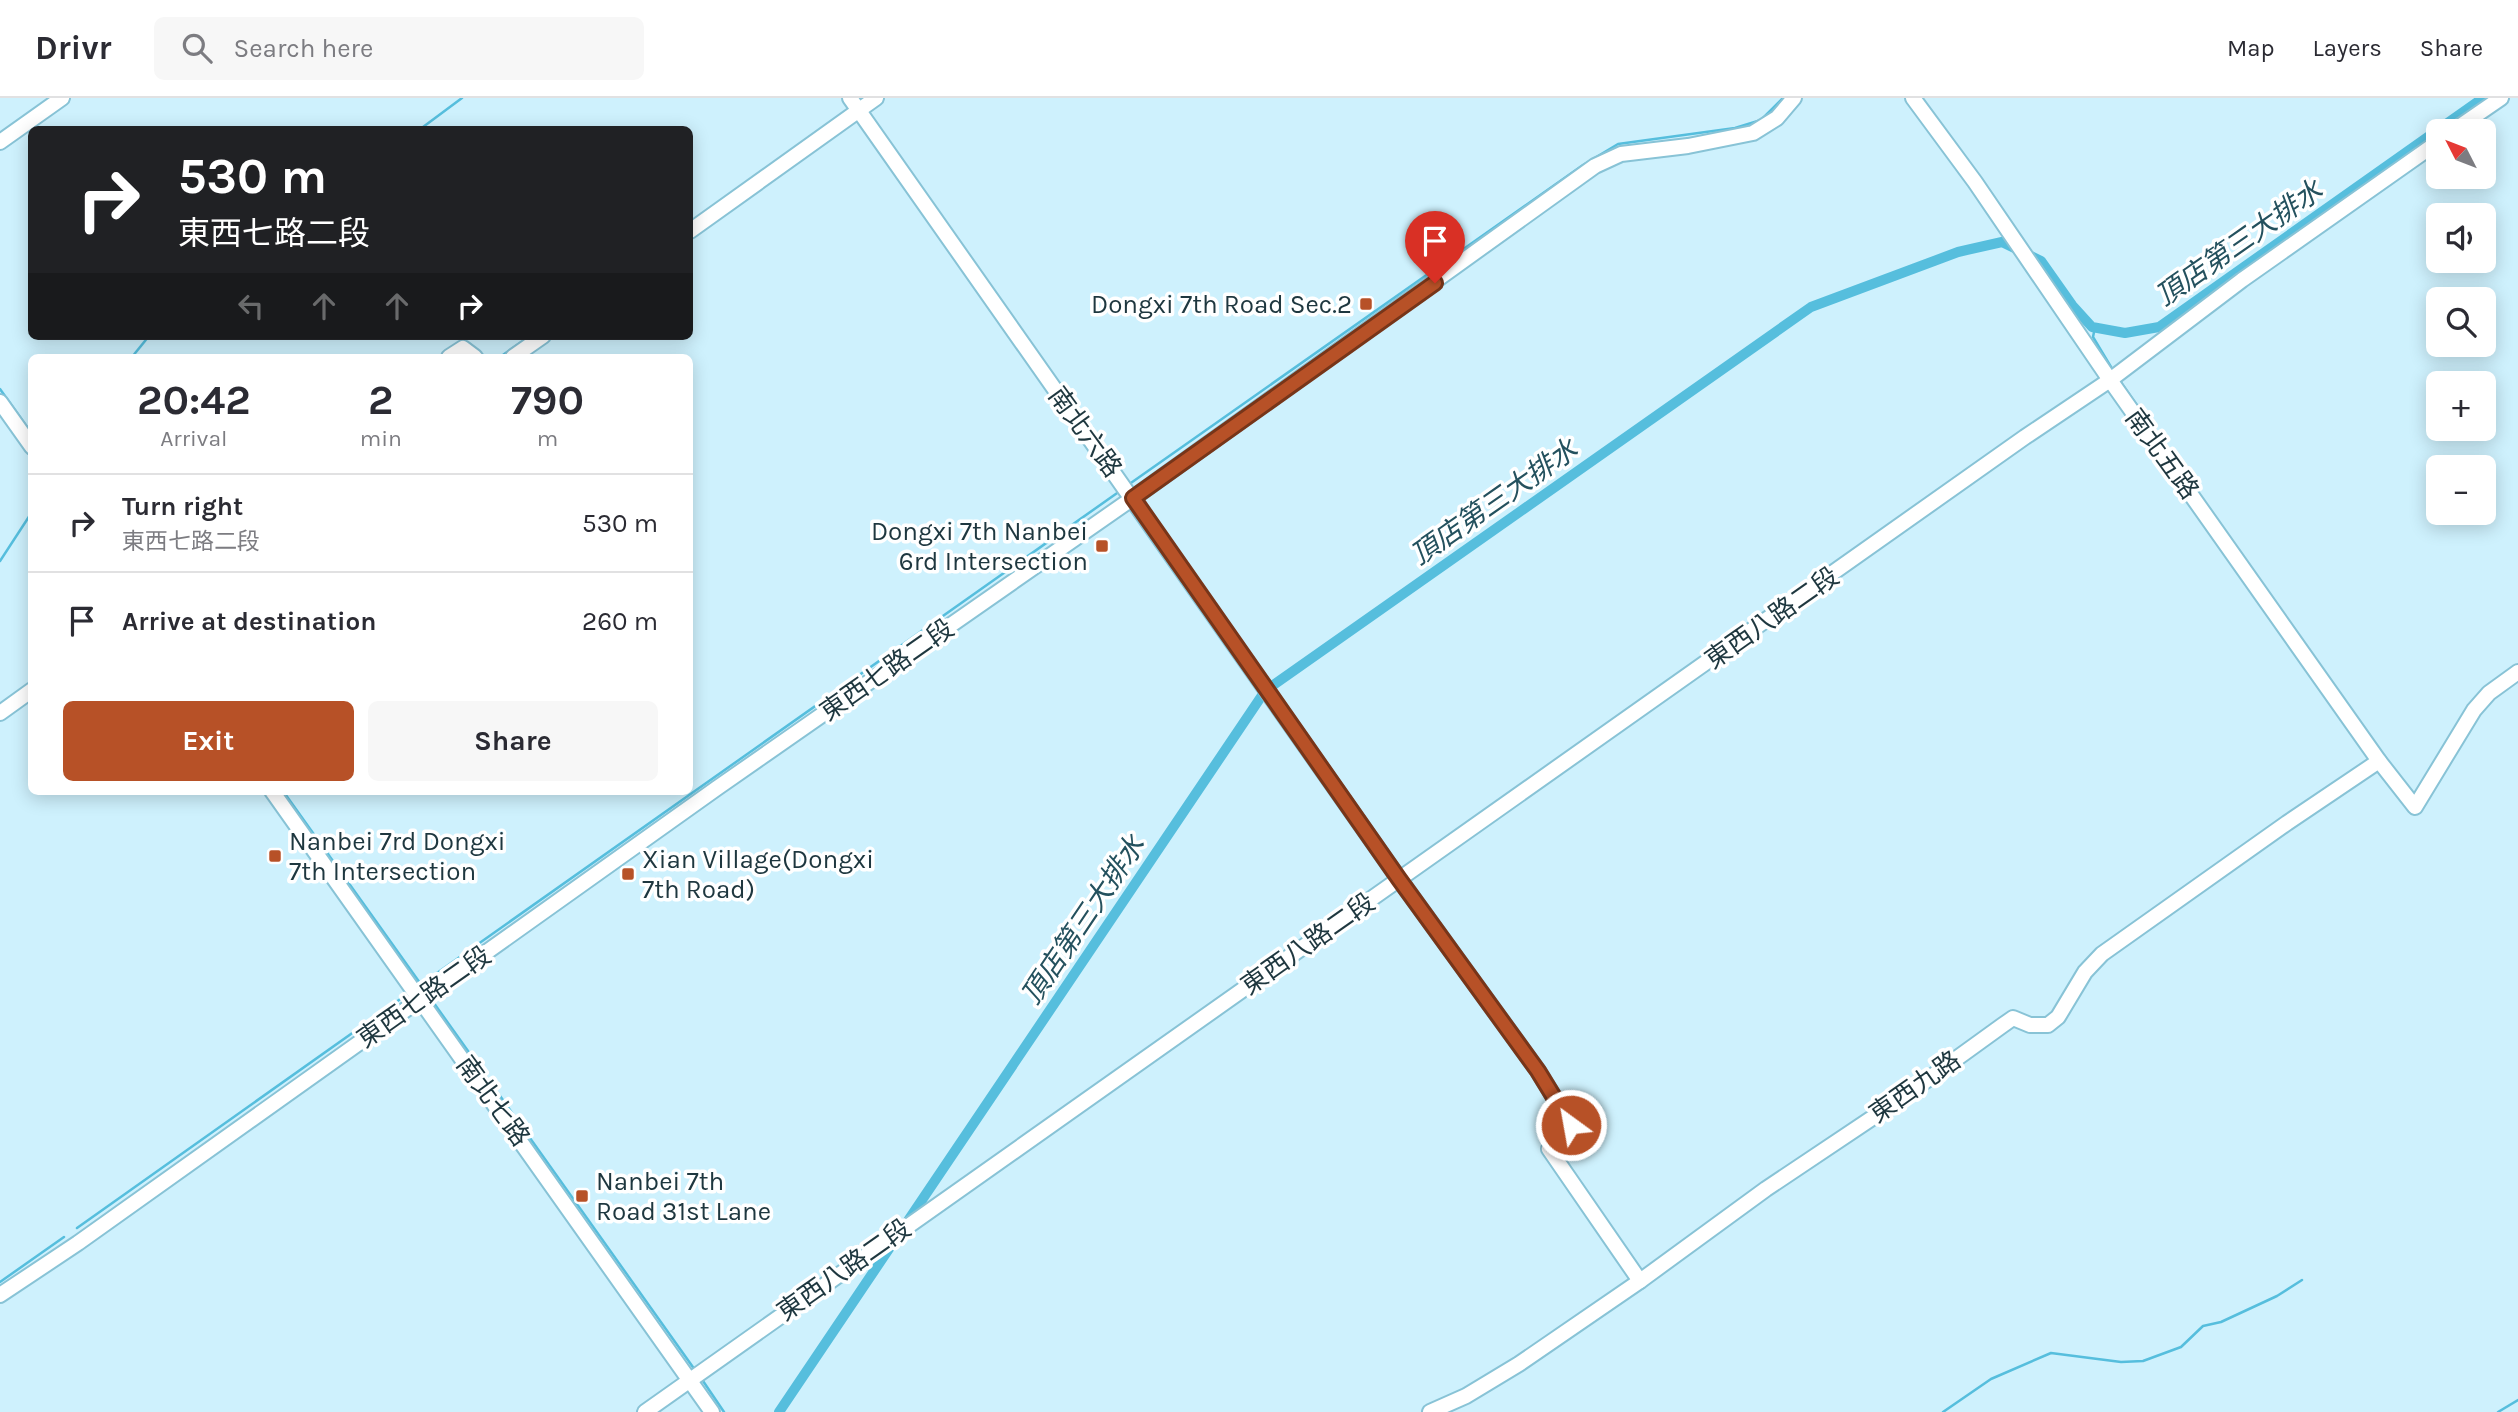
<!DOCTYPE html>
<html lang="en">
<head>
<meta charset="utf-8">
<style>
	body { margin:0; font-family:Karla,"Noto Sans TC",sans-serif; background:#f7f7f7; color:#2b2b33; height:100vh; display:flex; flex-direction:column; font-size:26px; white-space:nowrap }
	* { box-sizing:border-box; margin:0 }
	p { font-size:23px; color:#7c7c81 }
	.icon { flex:none; width:38px; height:38px; fill:none; stroke:currentColor; stroke-width:2; stroke-linecap:round; stroke-linejoin:round }
	.map { position:relative; flex:1; overflow:hidden }
	.panel { position:absolute; left:28px; top:256px; width:665px; height:441px; display:flex; flex-direction:column; background:#fff; border-radius:10px; box-shadow:0 4px 18px #0003 }
	.panel>* { flex:none }
	.top-card { position:absolute; left:28px; top:28px; width:665px; height:214px; border-radius:10px; box-shadow:0 4px 18px #0003; background:#202124; color:#fff; overflow:hidden }
	.needle { width:46px; rotate:312deg }
	.controls { position:absolute; left:2426px; top:21px; display:grid; gap:14px }
	.controls a { display:grid; place-items:center; width:70px; height:70px; border-radius:10px; background:#fff; box-shadow:0 4px 18px #0003; font-size:35px }
	.pin { position:absolute; display:grid; place-items:center; width:60px; height:60px; color:#fff; margin:-72px -30px; border-radius:50% 50% 50% 0; rotate:-45deg; box-shadow:0 0 7px #0007 }
	.pin .icon { rotate:45deg }
	.me { position:absolute; width:77px; margin:-38px; rotate:328deg; stroke-linejoin:round; filter:drop-shadow(0 0 5px #0008) }
	.turn { display:flex; align-items:center; gap:24px; height:147px; padding:0 35px; font-size:32px }
	.turn .icon { width:91px; height:91px; stroke-width:2.5 }
	.turn b { display:block; font-size:49px; line-height:60px }
	.lanes { display:flex; align-items:center; height:66px; padding:0 35px; background:#0003; justify-content:center; gap:35px; direction:ltr }
	.lanes .off { opacity:.35 }
	.eta { display:flex; justify-content:space-evenly; align-items:center; height:119px; text-align:center }
	.eta b { font-size:42px; font-weight:700; line-height:49px }
	.action { display:flex; gap:14px; margin-top:auto; padding:14px 35px }
	.action a { flex:1; height:80px; border-radius:10px; background:#b75127; color:#fff; font-size:28px; font-weight:700; line-height:80px; text-align:center }
	.action a+a { background:#f7f7f7; color:#2b2b33 }
	ul { padding:0; list-style:none }
	li { display:flex; align-items:center; gap:21px; height:98px; padding:0 35px; border-top:2px solid #e1e1e2 }
	li div { flex:1 }
	li b { display:block; font-size:26px }
	li em { font-style:normal }
	header { display:flex; align-items:center; gap:42px; box-sizing:border-box; height:98px; padding:0 35px; background:#fff; border-bottom:2px solid #e1e1e2 }
	header strong { font-size:33px }
	nav { display:flex; gap:38px; margin-inline-start:auto; font-size:24px }
	.search { width:490px; height:63px; background:#f7f7f7; display:flex; align-items:center; gap:18px; box-sizing:border-box; padding:0 24px; border-radius:10px; color:#7c7c81; font-size:26px }
	.map>svg:first-child { display:block }
</style>
</head>
<body>
<header>
<strong>Drivr</strong>
<div class="search"><svg class="icon" aria-label="search" viewBox="0 0 24 24"><circle cx="10" cy="10" r="6"/><path d="M15 15l6 6"/></svg>Search here</div>
<nav><a>Map</a><a>Layers</a><a>Share</a></nav>
</header>
<div class="map">
<svg width="2518" height="1314" viewBox="0 0 2518 1314">
	<rect width="100%" height="100%" fill="#cef1fd"/>
	<g fill="none" stroke-linecap="round" stroke-linejoin="round">
		<g stroke="#56bedd" stroke-width="2.5">
			<path d="M419,32L462,0"/>
			<path d="M2095,229L2093,239L2114,274"/>
			<path d="M478,254L487,259"/>
			<path d="M132,259L149,238"/>
			<path d="M500,259L530,238"/>
			<path d="M2120,283L2202,401"/>
			<path d="M0,291L32,336"/>
			<path d="M1128,387L1583,67L1618,46L1735,30L1761,22L1783,0"/>
			<path d="M0,463L32,414"/>
			<path d="M283,693L425,892"/>
			<path d="M420,887L1120,393"/>
			<path d="M431,901L695,1272"/>
			<path d="M77,1130L406,897"/>
			<path d="M0,1184L64,1139"/>
			<path d="M701,1280L724,1314"/>
			<path d="M1943,1314L1991,1281L2051,1255L2121,1264L2143,1263L2181,1249L2203,1228L2221,1224L2277,1198L2302,1182"/>
			<path d="M2498,1314L2518,1302"/>
		</g>
		<path stroke="#56bedd" stroke-width="10" d="M779,1314L1265,593L1811,209L1958,154L2002,144L2041,163L2072,207L2092,229L2125,235L2159,229L2483,0"/>
		<g stroke="#88c3d6" stroke-width="18">
			<g id="minor">
				<path d="M850,0L1399,781L1538,973L1571,1027L1549,1051L1640,1183"/>
				<path d="M1913,0L1975,84L2110,282L2379,663L2415,709L2474,612L2489,595L2518,574"/>
				<path d="M2453,33L2501,0"/>
				<path d="M0,44L62,0"/>
				<path d="M690,133L876,0"/>
				<path d="M449,259L463,250L475,259"/>
				<path d="M513,259L543,238"/>
				<path d="M0,304L32,349"/>
				<path d="M0,615L32,592"/>
				<path d="M272,693L712,1314"/>
				<path d="M0,1197L78,1145L717,690L1133,400L1595,68L1621,56L1688,48L1753,35L1777,20L1794,0"/>
				<path d="M645,1314L2025,339L2110,282L2242,182L2438,44"/>
				<path d="M1430,1314L1466,1298L1519,1266L1640,1183L1766,1091L1902,1000L2003,927L2013,920L2030,927H2048L2058,919L2085,874L2102,856L2287,725L2379,663"/>
			</g>
		</g>
		<use href="#minor" stroke="#fff" stroke-width="14"/>
	</g>
	<g fill="none" stroke-linecap="round" stroke-linejoin="round">
		<g stroke="#773519" stroke-width="18">
			<path id="route" d="M1435,185L1133,400L1399,781L1538,973L1571,1027"/>
		</g>
		<use href="#route" stroke="#b75127" stroke-width="12"/>
	</g>
	<g fill="#b75127" stroke="#fff" stroke-width="2.5">
		<rect x="1359" y="199" width="14" height="14" rx="3.5"/>
		<rect x="1095" y="441" width="14" height="14" rx="3.5"/>
		<rect x="268" y="751" width="14" height="14" rx="3.5"/>
		<rect x="621" y="769" width="14" height="14" rx="3.5"/>
		<rect x="575" y="1091" width="14" height="14" rx="3.5"/>
	</g>
	<g text-anchor="middle" dominant-baseline="central" stroke-width="7" stroke-linejoin="round" paint-order="stroke">
		<g font-size="26" fill="#1e373f" stroke="#fff" text-anchor="start">
			<text x="1352" y="206" text-anchor="end">Dongxi 7th Road Sec.2</text>
			<text x="1088" y="433" text-anchor="end">Dongxi 7th Nanbei<tspan x="1088" dy="30">6rd Intersection</tspan></text>
			<text x="289" y="743">Nanbei 7rd Dongxi<tspan x="289" dy="30">7th Intersection</tspan></text>
			<text x="642" y="761">Xian Village(Dongxi<tspan x="642" dy="30">7th Road)</tspan></text>
			<text x="596" y="1083">Nanbei 7th<tspan x="596" dy="30">Road 31st Lane</tspan></text>
		</g>
		<g font-size="26" fill="#1e373f" stroke="#fff">
			<text transform="translate(1085 334) rotate(54)">南北六路</text>
			<text transform="translate(2162 356) rotate(54)">南北五路</text>
			<text transform="translate(1772 520) rotate(-35)">東西八路二段</text>
			<text transform="translate(887 572) rotate(-35)">東西七路二段</text>
			<text transform="translate(1308 846) rotate(-35)">東西八路二段</text>
			<text transform="translate(424 899) rotate(-35)">東西七路二段</text>
			<text transform="translate(1915 989) rotate(-35)">東西九路</text>
			<text transform="translate(493 1003) rotate(54)">南北七路</text>
			<text transform="translate(844 1172) rotate(-35)">東西八路二段</text>
		</g>
		<g font-size="28" font-style="italic" fill="#24515e" stroke="#fff">
			<text transform="translate(2239 145) rotate(-35)">頂店第三大排水</text>
			<text transform="translate(1494 404) rotate(-35)">頂店第三大排水</text>
			<text transform="translate(1083 822) rotate(-56)">頂店第三大排水</text>
		</g>
	</g>
</svg>
<div class="controls">
<a><svg class="needle" viewBox="-14 -14 28 28"><path d="M0-13l5 13h-10z" fill="#e53935"/><path d="M0 13l5-13h-10z" fill="#7c7c81"/></svg></a>
<a><svg class="icon" aria-label="sound" viewBox="0 0 24 24"><path d="M4 9h4l5-4v14l-5-4H4zM17 9q2 3 0 6"/></svg></a>
<a><svg class="icon" aria-label="search" viewBox="0 0 24 24"><circle cx="10" cy="10" r="6"/><path d="M15 15l6 6"/></svg></a>
<a>+</a>
<a>−</a>
</div>
<div class="pin" style="left:1435px;top:185px;background:#d93025"><svg class="icon" aria-label="arrive" viewBox="0 0 24 24"><path d="M6 21V4h12l-3 4 3 4H6"/></svg></div>
<svg class="me" style="left:1571px;top:1027px" viewBox="-20 -20 40 40"><circle r="17" fill="#b75127" stroke="#fff" stroke-width="3"/><path d="M0-11L8 9 0 5-8 9z" fill="#fff"/></svg>
<div class="top-card">
<div class="turn"><svg class="icon" aria-label="right" viewBox="0 0 24 24"><path d="M7 20v-9h11M14 6l5 5-5 5"/></svg><div><b>530 m</b>東西七路二段</div></div>
<div class="lanes"><svg class="icon off" aria-label="left" viewBox="0 0 24 24"><path d="M17 20v-9H6M10 6l-5 5 5 5"/></svg><svg class="icon off" aria-label="ahead" viewBox="0 0 24 24"><path d="M12 20V5M6 11l6-6 6 6"/></svg><svg class="icon off" aria-label="ahead" viewBox="0 0 24 24"><path d="M12 20V5M6 11l6-6 6 6"/></svg><svg class="icon" aria-label="right" viewBox="0 0 24 24"><path d="M7 20v-9h11M14 6l5 5-5 5"/></svg></div>
</div>
<section class="panel">
<div class="eta">
<div><b>20:42</b><p>Arrival</p></div>
<div><b>2</b><p>min</p></div>
<div><b>790</b><p>m</p></div>
</div>
<ul>
<li><svg class="icon" aria-label="right" viewBox="0 0 24 24"><path d="M7 20v-9h11M14 6l5 5-5 5"/></svg><div><b>Turn right</b><p>東西七路二段</p></div><em>530 m</em></li>
<li><svg class="icon" aria-label="arrive" viewBox="0 0 24 24"><path d="M6 21V4h12l-3 4 3 4H6"/></svg><div><b>Arrive at destination</b></div><em>260 m</em></li>
</ul>
<div class="action"><a>Exit</a><a>Share</a></div>
</section>
</div>
</body>
</html>
